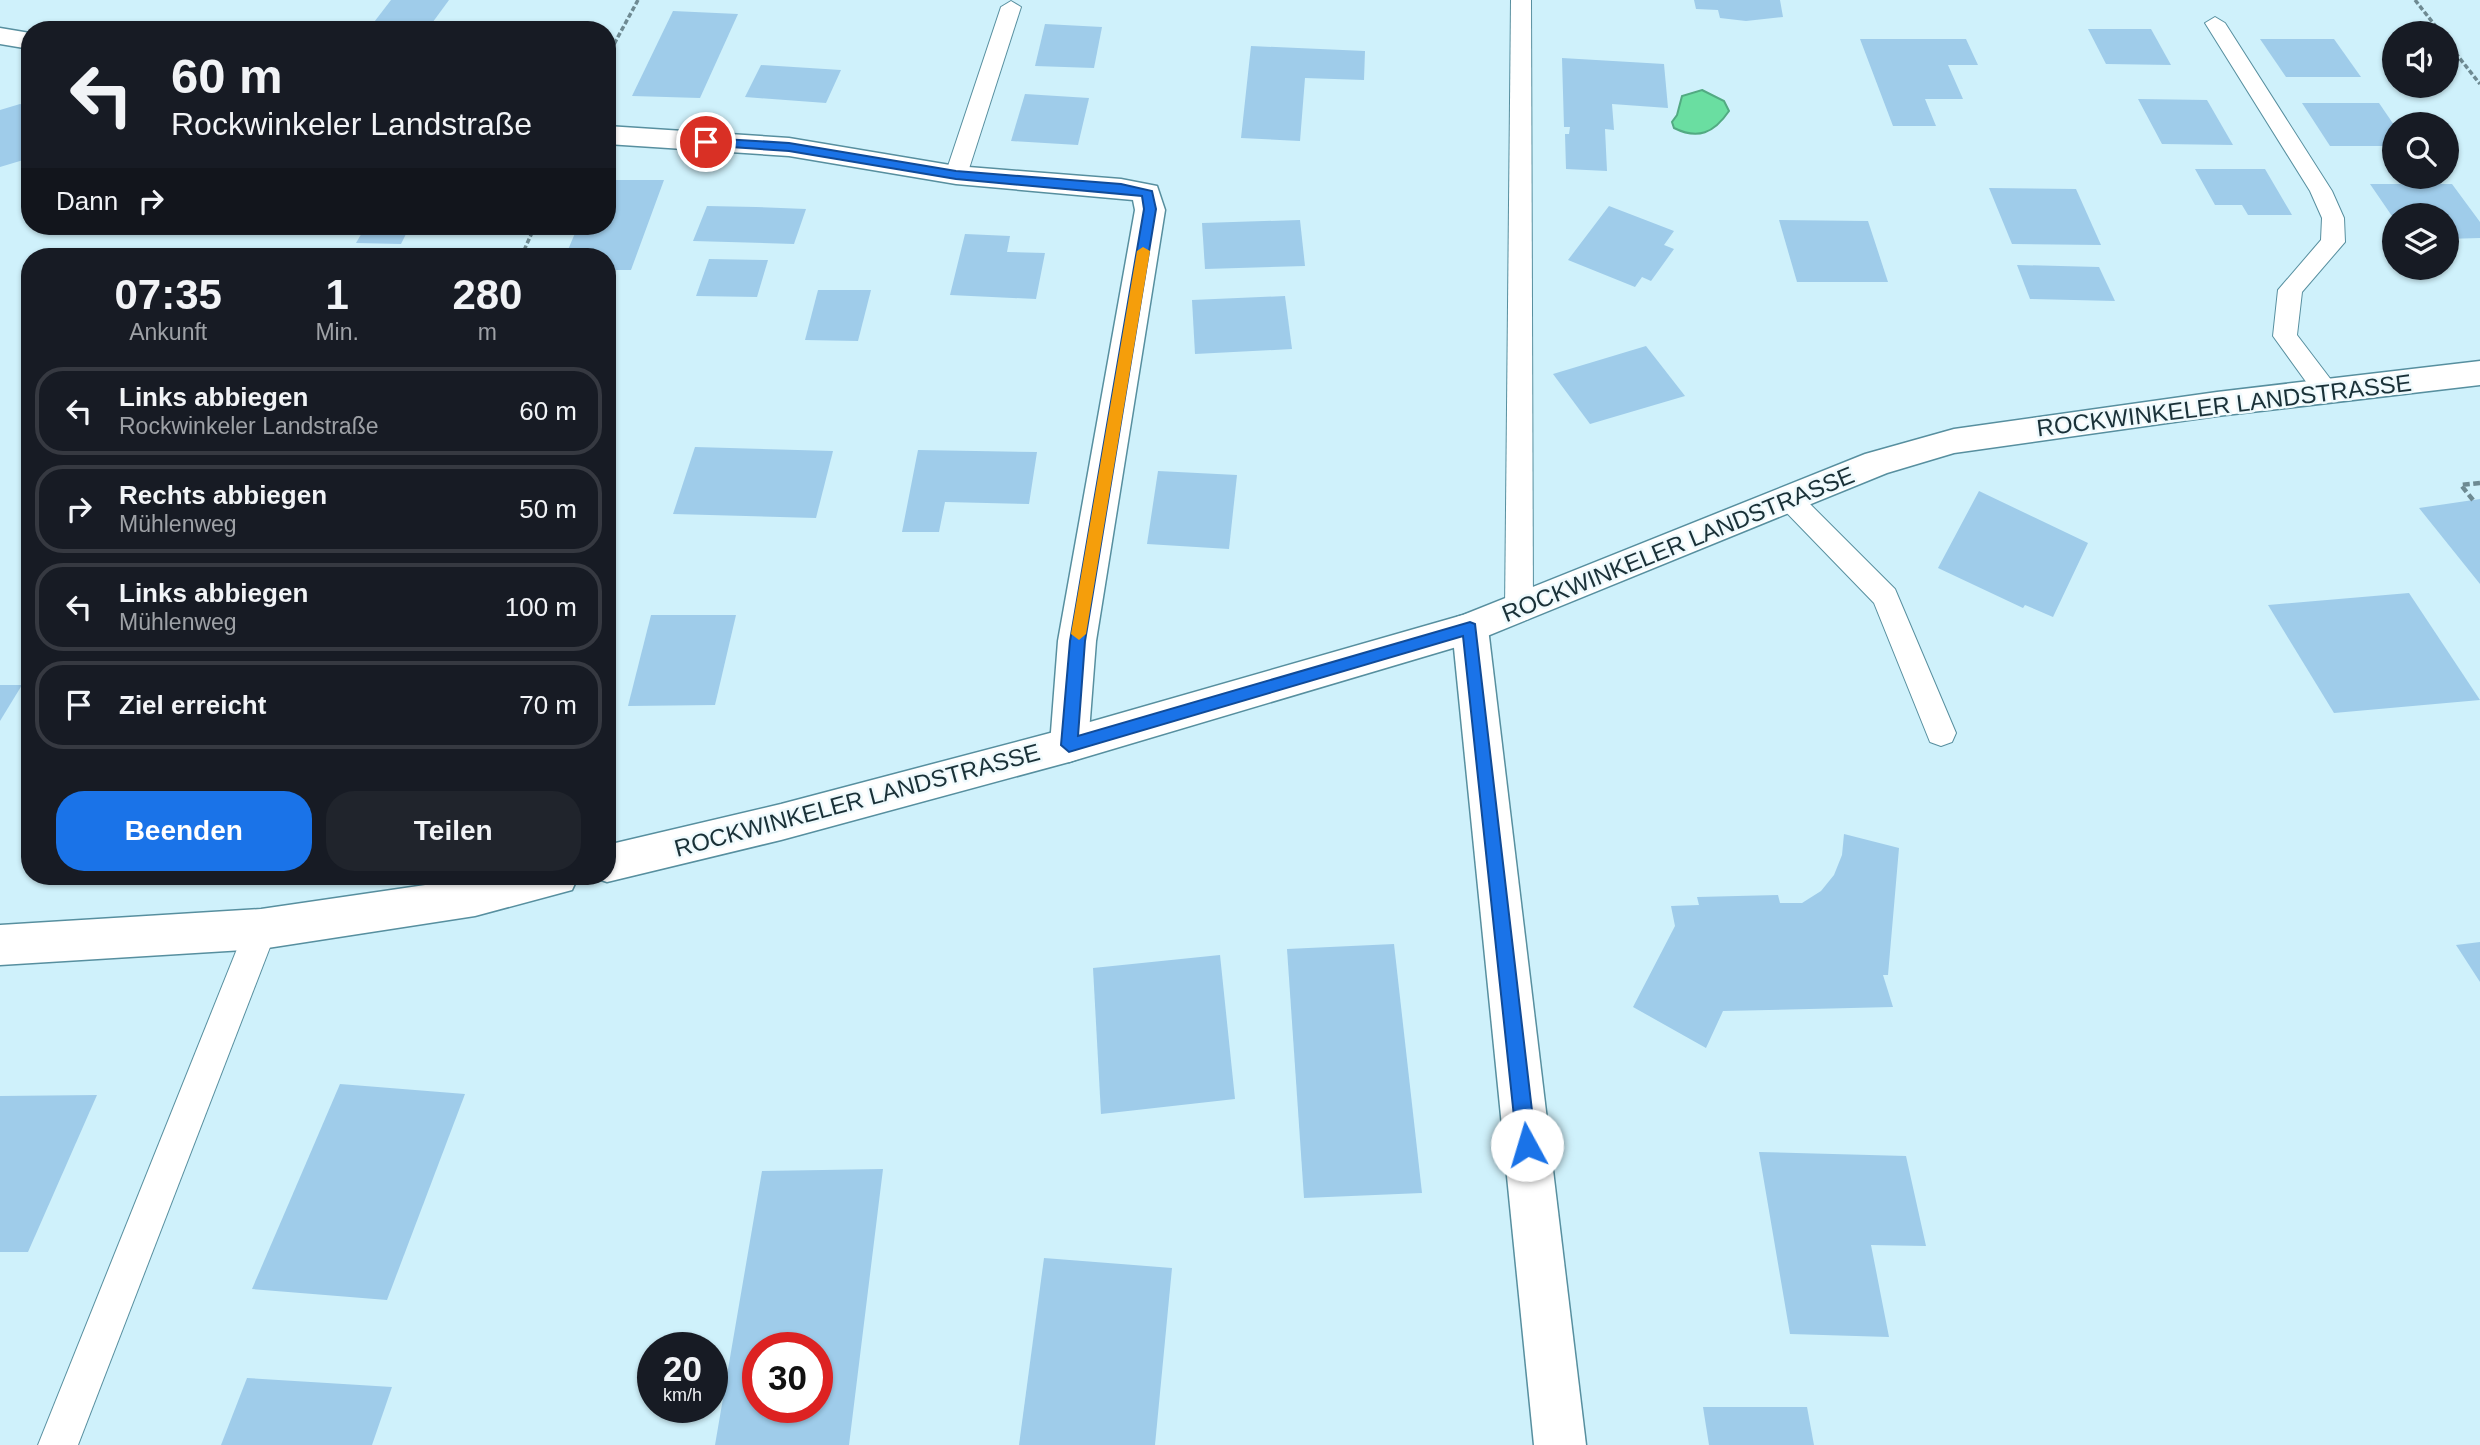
<!DOCTYPE html>
<html lang="de">
<head>
<meta charset="utf-8">
<style>
	body { margin:0; font-family:Helvetica,sans-serif; background:#20242c; color:#f1f3f6; height:100vh; display:flex; flex-direction:column; font-size:26px; white-space:nowrap }
	* { box-sizing:border-box; margin:0 }
	p { font-size:23px; color:#9ea1a6 }
	.icon { flex:none; width:38px; height:38px; fill:none; stroke:currentColor; stroke-width:2; stroke-linecap:round; stroke-linejoin:round }
	.map { position:relative; flex:1; overflow:hidden }
	.panel { position:absolute; left:21px; top:248px; width:595px; height:637px; display:flex; flex-direction:column; background:#171b24; border-radius:28px; box-shadow:0 2px 5px #0004 }
	.panel>* { flex:none }
	.guide { position:absolute; left:21px; top:21px; width:595px; height:214px; border-radius:28px; box-shadow:0 2px 5px #0004; background:#171b24; color:#f1f3f6; overflow:hidden }
	.controls { position:absolute; left:2382px; top:21px; display:grid; gap:14px }
	.controls a { display:grid; place-items:center; width:77px; height:77px; border-radius:50%; background:#171b24; box-shadow:0 2px 5px #0004; font-size:35px }
	.speed { position:absolute; left:637px; top:1332px; display:flex; gap:14px; font-size:35px; font-weight:700; text-align:center }
	.speed>* { display:grid; place-content:center; width:91px; height:91px; border-radius:50%; background:#171b24; box-shadow:0 2px 5px #0004; line-height:1 }
	.speed small { font-size:18px; font-weight:400 }
	.speed .limit { border:10px solid #d22; background:#fff; color:#111 }
	.pin { position:absolute; display:grid; place-items:center; width:60px; height:60px; color:#fff; margin:-30px; border:4px solid #fff; border-radius:50%; box-shadow:0 2px 7px #0007 }
	.me { position:absolute; width:77px; margin:-38px; rotate:354deg; stroke-linejoin:round; filter:drop-shadow(0 0 5px #0008) }
	.turn { display:flex; align-items:center; gap:24px; height:147px; padding:0 35px; font-size:32px }
	.turn .icon { width:91px; height:91px; stroke-width:2.5 }
	.turn b { display:block; font-size:49px; line-height:60px }
	.then { display:flex; align-items:center; height:66px; padding:0 35px; background:#0003; gap:14px; font-size:26px }
	.eta { display:flex; justify-content:space-evenly; align-items:center; height:119px; text-align:center }
	.eta b { font-size:42px; font-weight:600; line-height:49px }
	.button { display:flex; gap:14px; margin-top:auto; padding:14px 35px }
	.button a { flex:1; height:80px; border-radius:28px; background:#1a73e8; color:#fff; font-size:28px; font-weight:600; line-height:80px; text-align:center }
	.button a+a { background:#20242c; color:#f1f3f6 }
	ul { padding:0; list-style:none }
	li { display:flex; align-items:center; gap:21px; height:88px; margin:0 14px 10px; padding:0 21px; border:4px solid #363941; border-radius:28px }
	li div { flex:1 }
	li b { display:block; font-size:26px }
	li em { font-style:normal }
	.map>svg:first-child { display:block }
</style>
</head>
<body>
<div class="map">
<svg width="2480" height="1445" viewBox="0 0 2480 1445">
	<rect width="100%" height="100%" fill="#cff1fb"/>
	<path fill="#6adea1" stroke="#52aa82" stroke-width="2" d="M1702,90L1724,101L1729,111C1714,133 1698,140 1674,128L1672,122L1677,115L1682,96Z"/>
	<g fill="#9fccea" fill-rule="evenodd">
		<path d="M391,0H449L427,30H368Z"/>
		<path d="M1694,0H1780L1783,17L1746,21L1720,18L1718,10L1696,9Z"/>
		<path d="M673,11L738,14L700,98L632,96Z"/>
		<path d="M514,22L569,24L566,30H509Z"/>
		<path d="M1045,24L1102,27L1094,68L1035,66Z"/>
		<path d="M2088,29H2151L2171,65L2106,64Z"/>
		<path d="M1860,39H1966L1978,65H1948L1963,99H1925L1936,126H1893Z"/>
		<path d="M2260,39H2334L2361,77H2286Z"/>
		<path d="M1251,46L1365,51L1364,80L1305,78L1300,141L1241,138Z"/>
		<path d="M1562,58L1664,64L1668,108L1612,104L1614,130L1605,129L1607,171L1566,169L1565,134H1569L1570,127H1564Z"/>
		<path d="M761,65L841,70L826,103L745,97Z"/>
		<path d="M1025,94L1089,98L1078,145L1011,141Z"/>
		<path d="M2138,99L2207,100L2233,145L2162,144Z"/>
		<path d="M2302,103H2379L2394,125V146H2330Z"/>
		<path d="M20,104L30,106V158L0,167V110Z"/>
		<path d="M2195,169H2265L2292,215H2248L2242,205H2215Z"/>
		<path d="M607,180H664L631,270H607V257H565L578,226H607Z"/>
		<path d="M2370,184H2452L2480,222V238L2446,239V215H2394V219Z"/>
		<path d="M1989,188L2076,189L2101,245L2012,244Z"/>
		<path d="M707,206L756,207L806,209L794,244L693,241Z"/>
		<path d="M1609,206L1674,231L1664,245L1674,249L1651,281L1642,277L1635,287L1568,260Z"/>
		<path d="M1300,220L1305,266L1205,269L1202,223Z"/>
		<path d="M1779,220L1868,221L1888,282H1797Z"/>
		<path d="M281,226H324L321,231L278,230Z"/>
		<path d="M366,226H410L401,244L356,243Z"/>
		<path d="M965,234L1010,236L1007,252L1045,253L1036,299L950,295Z"/>
		<path d="M709,259L768,260L757,297L696,296Z"/>
		<path d="M2017,265L2099,267L2115,301L2030,299Z"/>
		<path d="M818,290H871L858,341L805,340Z"/>
		<path d="M1285,296L1292,349L1195,354L1192,300Z"/>
		<path d="M1646,346L1685,396L1590,424L1553,374Z"/>
		<path d="M695,447L833,451L816,518L673,514Z"/>
		<path d="M918,450L1037,452L1029,504L945,502L939,532H902Z"/>
		<path d="M1158,471L1237,475L1229,549L1147,544Z"/>
		<path d="M1979,491L2088,543L2053,617L2025,605L2023,608L1938,568Z"/>
		<path d="M2480,499V584L2419,508Z"/>
		<path d="M2409,593L2480,700L2334,713L2268,605Z"/>
		<path d="M651,615H736L715,705L628,706Z"/>
		<path d="M0,685H22L0,721Z"/>
		<path d="M1844,834L1899,848L1888,975H1883L1893,1007L1723,1011L1706,1048L1633,1007L1675,926L1671,906L1699,905L1697,897L1778,895L1780,903H1802L1821,891L1834,875L1842,855Z"/>
		<path d="M2480,942V982L2456,945Z"/>
		<path d="M1394,944L1422,1193L1304,1198L1287,949Z"/>
		<path d="M1220,955L1235,1099L1101,1114L1093,968Z"/>
		<path d="M340,1084L465,1094L387,1300L252,1289Z"/>
		<path d="M97,1095L28,1252H0V1096Z"/>
		<path d="M1759,1152L1906,1156L1926,1246L1871,1245L1889,1337L1790,1334Z"/>
		<path d="M883,1169L849,1445H715L762,1171ZM758,1348H817V1407H758Z"/>
		<path d="M1044,1258L1172,1268L1155,1445H1019Z"/>
		<path d="M247,1378L392,1387L372,1445H221Z"/>
		<path d="M1703,1407H1807L1814,1445H1709Z"/>
	</g>
	<g fill="none" stroke-linecap="round" stroke-linejoin="round">
		<g stroke="#578f9f" stroke-width="2">
			<g id="service">
				<path d="M1511,0H1531L1533,611L1529,619L1519,622L1509,619L1505,611Z"/>
				<path d="M1011,1L1021,7L967,175L964,180H948L945,175L1001,7Z"/>
				<path d="M2215,17L2225,23L2332,191L2344,218L2345,242L2302,292L2297,335L2335,385L2339,391L2335,397L2326,400L2317,397L2273,336L2278,290L2321,240L2322,218L2310,191L2205,23Z"/>
				<path d="M1789,489L1798,492L1895,589L1956,733L1952,742L1941,746L1930,742L1874,603L1780,506L1776,499L1780,492Z"/>
				<path d="M261,914L272,918L277,929L78,1445H38L245,929L250,918Z"/>
			</g>
		</g>
		<g stroke="#578f9f" stroke-width="3">
			<g id="minor">
				<path d="M0,28L30,33V49L0,44Z"/>
				<path d="M607,126L789,138L956,166L1121,179L1157,186L1165,210L1096,641L1088,745L1083,757L1069,762L1055,757L1050,745L1058,641L1135,210L1133,200L956,184L789,156L607,144Z"/>
				<path d="M1470,613L1483,617L1488,628L1586,1445H1534L1452,628L1457,617Z"/>
			</g>
		</g>
		<g stroke="#578f9f" stroke-width="3">
			<g id="secondary">
				<path d="M2480,361V385L2217,416L1954,453L1887,473L1470,643L1069,762L781,840L607,882L592,877H607V845L781,804L1069,728L1463,615L1865,454L1954,429L2217,392Z"/>
				<path d="M480,877H578L572,890L475,916L261,949L0,965V925L261,909Z"/>
			</g>
		</g>
		<g stroke="#6e8a92" stroke-width="3.5" stroke-dasharray="5 2.5" stroke-linecap="butt">
			<path d="M2415,0L2441,33"/>
			<path d="M2446,41L2480,84"/>
			<path d="M607,57L638,0"/>
			<path d="M521,257L535,226"/>
		</g>
		<path stroke="#6e8a92" stroke-width="4.5" stroke-dasharray="7 3.5" stroke-linecap="butt" d="M2473,500L2461,485L2480,483"/>
		<use href="#service" fill="#fff" fill-rule="evenodd"/>
		<use href="#minor" fill="#fff" fill-rule="evenodd"/>
		<use href="#secondary" fill="#fff" fill-rule="evenodd"/>
	</g>
	<path fill="#1a73e8" stroke="#114b97" stroke-width="2" d="M706,138L789,143L956,171L1121,184L1152,191L1156,209L1085,641L1078,736L1470,622L1475,624L1536,1145L1534,1152L1527,1155L1520,1152L1517,1145L1463,636L1069,752L1061,745L1070,641L1144,209L1142,196L956,179L789,151L702,145V139Z"/>
	<path fill="#f59e0b" d="M1143,247L1150,251L1086,634L1079,640L1071,634L1137,251Z"/>
	<g text-anchor="middle" dominant-baseline="central" stroke-width="5" stroke-linejoin="round" paint-order="stroke">
		<g font-size="24" fill="#1a3138" stroke="#effafd">
			<text transform="translate(2224 405) rotate(-7)">ROCKWINKELER LANDSTRASSE</text>
			<text transform="translate(1678 544) rotate(-22)">ROCKWINKELER LANDSTRASSE</text>
			<text transform="translate(857 800) rotate(-15)">ROCKWINKELER LANDSTRASSE</text>
		</g>
	</g>
</svg>
<div class="controls">
<a><svg class="icon" aria-label="sound" viewBox="0 0 24 24"><path d="M4 9h4l5-4v14l-5-4H4zM17 9q2 3 0 6"/></svg></a>
<a><svg class="icon" aria-label="search" viewBox="0 0 24 24"><circle cx="10" cy="10" r="6"/><path d="M15 15l6 6"/></svg></a>
<a><svg class="icon" aria-label="layers" viewBox="0 0 24 24"><path d="M12 4l9 5-9 5-9-5zM3 14l9 5 9-5"/></svg></a>
</div>
<div class="speed"><div>20<small>km/h</small></div><div class="limit">30</div></div>
<div class="pin" style="left:706px;top:142px;background:#d93025"><svg class="icon" aria-label="arrive" viewBox="0 0 24 24"><path d="M6 21V4h12l-3 4 3 4H6"/></svg></div>
<svg class="me" style="left:1527px;top:1145px" viewBox="-20 -20 40 40"><circle r="19" fill="#fff"/><path d="M0-13L10 11 0 6-10 11z" fill="#1a73e8"/></svg>
<div class="guide">
<div class="turn"><svg class="icon" aria-label="left" viewBox="0 0 24 24"><path d="M17 20v-9H6M10 6l-5 5 5 5"/></svg><div><b>60 m</b>Rockwinkeler Landstraße</div></div>
<div class="then">Dann<svg class="icon" aria-label="right" viewBox="0 0 24 24"><path d="M7 20v-9h11M14 6l5 5-5 5"/></svg></div>
</div>
<section class="panel">
<div class="eta">
<div><b>07:35</b><p>Ankunft</p></div>
<div><b>1</b><p>Min.</p></div>
<div><b>280</b><p>m</p></div>
</div>
<ul>
<li><svg class="icon" aria-label="left" viewBox="0 0 24 24"><path d="M17 20v-9H6M10 6l-5 5 5 5"/></svg><div><b>Links abbiegen</b><p>Rockwinkeler Landstraße</p></div><em>60 m</em></li>
<li><svg class="icon" aria-label="right" viewBox="0 0 24 24"><path d="M7 20v-9h11M14 6l5 5-5 5"/></svg><div><b>Rechts abbiegen</b><p>Mühlenweg</p></div><em>50 m</em></li>
<li><svg class="icon" aria-label="left" viewBox="0 0 24 24"><path d="M17 20v-9H6M10 6l-5 5 5 5"/></svg><div><b>Links abbiegen</b><p>Mühlenweg</p></div><em>100 m</em></li>
<li><svg class="icon" aria-label="arrive" viewBox="0 0 24 24"><path d="M6 21V4h12l-3 4 3 4H6"/></svg><div><b>Ziel erreicht</b></div><em>70 m</em></li>
</ul>
<div class="button"><a>Beenden</a><a>Teilen</a></div>
</section>
</div>
</body>
</html>
